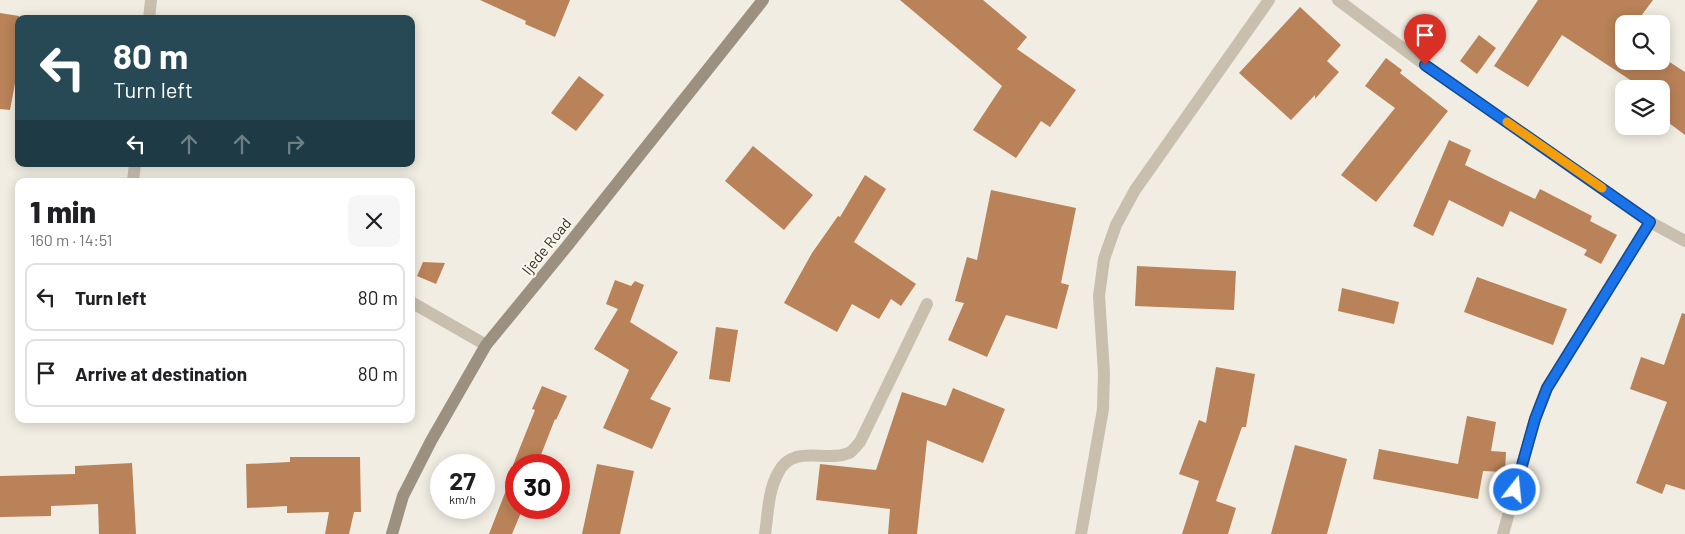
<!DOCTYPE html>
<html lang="en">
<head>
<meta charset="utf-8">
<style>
	body { margin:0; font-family:Barlow,sans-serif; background:#f6f6f6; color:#202124; height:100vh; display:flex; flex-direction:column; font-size:19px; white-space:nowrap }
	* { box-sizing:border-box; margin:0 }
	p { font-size:16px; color:#757577 }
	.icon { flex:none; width:28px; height:28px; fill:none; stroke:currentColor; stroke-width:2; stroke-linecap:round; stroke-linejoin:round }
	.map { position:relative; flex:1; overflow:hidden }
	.sheet { position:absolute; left:15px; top:178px; width:400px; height:245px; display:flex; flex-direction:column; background:#fff; border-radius:10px; box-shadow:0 2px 12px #0003 }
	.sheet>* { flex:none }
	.guide { position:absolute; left:15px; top:15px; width:400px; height:152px; border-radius:10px; box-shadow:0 2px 12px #0003; background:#264955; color:#fff; overflow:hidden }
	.controls { position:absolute; left:1615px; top:15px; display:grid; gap:10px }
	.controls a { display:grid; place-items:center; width:55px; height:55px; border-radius:10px; background:#fff; box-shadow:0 2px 12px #0003; font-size:25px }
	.speed { position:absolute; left:430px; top:454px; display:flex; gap:10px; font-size:25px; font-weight:700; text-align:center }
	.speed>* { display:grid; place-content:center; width:65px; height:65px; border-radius:50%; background:#fff; box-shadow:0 2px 12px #0003; line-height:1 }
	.speed small { font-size:12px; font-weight:400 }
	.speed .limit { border:8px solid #d22; background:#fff; color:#111 }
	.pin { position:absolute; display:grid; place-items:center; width:42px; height:42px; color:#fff; margin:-51px -21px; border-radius:50% 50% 50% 0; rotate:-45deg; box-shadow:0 0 5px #0007 }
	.pin .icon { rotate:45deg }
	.me { position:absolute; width:55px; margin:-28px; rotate:16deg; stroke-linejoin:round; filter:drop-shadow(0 0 4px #0008) }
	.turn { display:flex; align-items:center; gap:18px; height:105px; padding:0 15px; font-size:22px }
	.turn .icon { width:65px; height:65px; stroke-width:2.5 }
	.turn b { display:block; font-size:35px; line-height:42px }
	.lanes { display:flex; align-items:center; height:48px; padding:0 15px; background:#0003; justify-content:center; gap:25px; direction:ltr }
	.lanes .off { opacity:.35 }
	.round { display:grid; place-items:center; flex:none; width:52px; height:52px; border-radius:10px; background:#f6f6f6 }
	.overview { display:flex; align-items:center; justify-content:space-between; height:85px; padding:0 15px }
	h1 { font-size:30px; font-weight:800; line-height:38px }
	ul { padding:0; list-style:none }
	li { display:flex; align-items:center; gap:15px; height:68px; margin:0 10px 8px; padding:0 5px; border:2px solid #e0e0e0; border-radius:10px }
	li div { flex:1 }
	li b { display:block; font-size:19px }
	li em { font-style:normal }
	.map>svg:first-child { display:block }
</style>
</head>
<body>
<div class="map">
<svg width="1685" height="534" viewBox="0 0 1685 534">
	<rect width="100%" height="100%" fill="#f1ede2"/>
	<g fill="#b98258">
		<path d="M480,0H570L555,37L525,24L526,21Z"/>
		<path d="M900,0H983L1027,37L1017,49L1076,90L1050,127L1041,121L1016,158L973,130L1002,86Z"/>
		<path d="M1538,0H1653L1635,24H1624V61H1668L1685,72V135L1661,117V89H1644L1562,35L1528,87L1494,66Z"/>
		<path d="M1300,7L1341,45L1327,61L1339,72L1315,99V95L1291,120L1239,73Z"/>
		<path d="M0,13L19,16V62L10,110L0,109Z"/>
		<path d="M1479,35L1496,48L1477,74L1460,61Z"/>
		<path d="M1386,58L1402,70L1400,73L1448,111L1376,202L1341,175L1395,108L1365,86Z"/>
		<path d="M579,76L604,95L576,131L551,113Z"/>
		<path d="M1449,140L1471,150L1465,165L1535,199L1540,189L1592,216L1590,221L1617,235L1601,264L1584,255L1587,250L1510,211L1503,227L1449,200L1433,236L1413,226Z"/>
		<path d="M753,146L813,195L784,230L725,181Z"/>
		<path d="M865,175L886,189L854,242L916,284L901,306L891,299L879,319L852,304L837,332L784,303L812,253L838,216L840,217Z"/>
		<path d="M991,190L1076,208L1061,283L1069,285L1057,329L1006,315L987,357L948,340L964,303L955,301L967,257L977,260Z"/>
		<path d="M423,262L445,263L436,284L417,276Z"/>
		<path d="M1137,266L1236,271L1234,310L1135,306Z"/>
		<path d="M1477,277L1567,309L1553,345L1464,312Z"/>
		<path d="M615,280L631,286L635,281L644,285L630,322L678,352L650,399L671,408L652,449L603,428L629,370L594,349L618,309L606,304Z"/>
		<path d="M1342,288L1399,302L1394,324L1338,311Z"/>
		<path d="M1682,313L1685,314V490L1666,484L1662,494L1636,483L1667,402L1630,389L1641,357L1664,365Z"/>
		<path d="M716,327L738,330L730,382L709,379Z"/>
		<path d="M1216,367L1255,374L1246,427H1242L1216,501L1236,508L1228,534H1182L1199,481L1179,474L1199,420L1206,423Z"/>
		<path d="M542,386L567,396L556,420L555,419L537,465H513L535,410L532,409Z"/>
		<path d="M953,388L1005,409L983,463L927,440L917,534H888L890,509L816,500L820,464L876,470L902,392L946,406Z"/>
		<path d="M1467,416L1496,422L1491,451L1506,452L1505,472L1483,471L1478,499L1373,479L1379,449L1458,464Z"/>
		<path d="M1295,445L1347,459L1327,534H1271Z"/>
		<path d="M290,457H360L361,512H354L349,534H325L329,512L287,513V506L247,508L246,464L290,462Z"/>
		<path d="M132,463L136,534H99L98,504L51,506V516L0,517V476L75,474V466Z"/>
		<path d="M597,464L634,471L620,534H582Z"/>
		<path d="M515,467L516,508H523L512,534H489Z"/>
	</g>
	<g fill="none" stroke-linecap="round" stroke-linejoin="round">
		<g stroke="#c8bfaf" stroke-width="12">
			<path d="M1338,0L1425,65L1650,222L1685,241"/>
			<path d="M149,19L151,0"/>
			<path d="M133,181L135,164"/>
			<path d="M411,302L486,345"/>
			<path d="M765,534C768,514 768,491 778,473C793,443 826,463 849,453C853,451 856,446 860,442L927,304"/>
			<path d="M1081,534L1103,409L1104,373L1099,296L1104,259L1116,225L1135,190L1269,0"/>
			<path d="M1503,534L1535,419L1547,388L1650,222"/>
		</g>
		<path stroke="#9c9080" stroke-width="12" d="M392,534L403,496L431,441L486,345L568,245L763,0"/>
	</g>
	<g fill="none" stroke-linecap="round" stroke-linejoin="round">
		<g stroke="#114b97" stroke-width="12">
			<path id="route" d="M1425,65L1650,222L1547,388L1535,419L1515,490"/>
		</g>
		<use href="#route" stroke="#1a73e8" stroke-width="9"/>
		<path stroke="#f59e0b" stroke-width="9" d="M1507,122L1602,188"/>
	</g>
	<g text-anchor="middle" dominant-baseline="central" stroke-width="4" stroke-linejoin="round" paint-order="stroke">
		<g font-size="15" fill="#38322c" stroke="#f9f6ee">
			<text transform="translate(546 246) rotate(-51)">Ijede Road</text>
		</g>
	</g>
</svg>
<div class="controls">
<a><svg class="icon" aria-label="search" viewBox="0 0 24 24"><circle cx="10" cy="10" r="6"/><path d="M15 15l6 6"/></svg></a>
<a><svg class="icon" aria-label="layers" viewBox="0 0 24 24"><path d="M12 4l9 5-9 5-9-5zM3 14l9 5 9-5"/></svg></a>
</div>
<div class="speed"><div>27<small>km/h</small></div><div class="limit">30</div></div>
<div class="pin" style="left:1425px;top:65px;background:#d93025"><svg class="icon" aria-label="arrive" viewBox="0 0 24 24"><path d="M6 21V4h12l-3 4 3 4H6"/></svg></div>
<svg class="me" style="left:1515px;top:490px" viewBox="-20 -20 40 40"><circle r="17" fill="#1a73e8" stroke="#fff" stroke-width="3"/><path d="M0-11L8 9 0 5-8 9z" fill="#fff"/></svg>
<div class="guide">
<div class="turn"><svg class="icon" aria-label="left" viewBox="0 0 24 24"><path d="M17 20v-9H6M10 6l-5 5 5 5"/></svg><div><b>80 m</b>Turn left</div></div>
<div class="lanes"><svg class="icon" aria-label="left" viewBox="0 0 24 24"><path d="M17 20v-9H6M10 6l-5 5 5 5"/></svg><svg class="icon off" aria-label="ahead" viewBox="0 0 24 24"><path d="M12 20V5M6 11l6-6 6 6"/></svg><svg class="icon off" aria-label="ahead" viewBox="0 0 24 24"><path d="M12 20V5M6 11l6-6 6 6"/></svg><svg class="icon off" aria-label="right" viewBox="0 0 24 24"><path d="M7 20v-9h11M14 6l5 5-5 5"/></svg></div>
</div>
<section class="sheet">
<div class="overview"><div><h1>1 min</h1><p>160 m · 14:51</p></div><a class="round"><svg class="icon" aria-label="close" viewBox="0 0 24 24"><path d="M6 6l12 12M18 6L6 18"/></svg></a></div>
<ul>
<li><svg class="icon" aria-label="left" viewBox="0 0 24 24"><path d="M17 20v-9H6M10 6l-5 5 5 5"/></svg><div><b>Turn left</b></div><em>80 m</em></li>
<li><svg class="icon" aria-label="arrive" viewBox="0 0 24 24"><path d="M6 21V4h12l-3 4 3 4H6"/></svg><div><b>Arrive at destination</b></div><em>80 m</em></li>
</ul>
</section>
</div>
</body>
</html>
